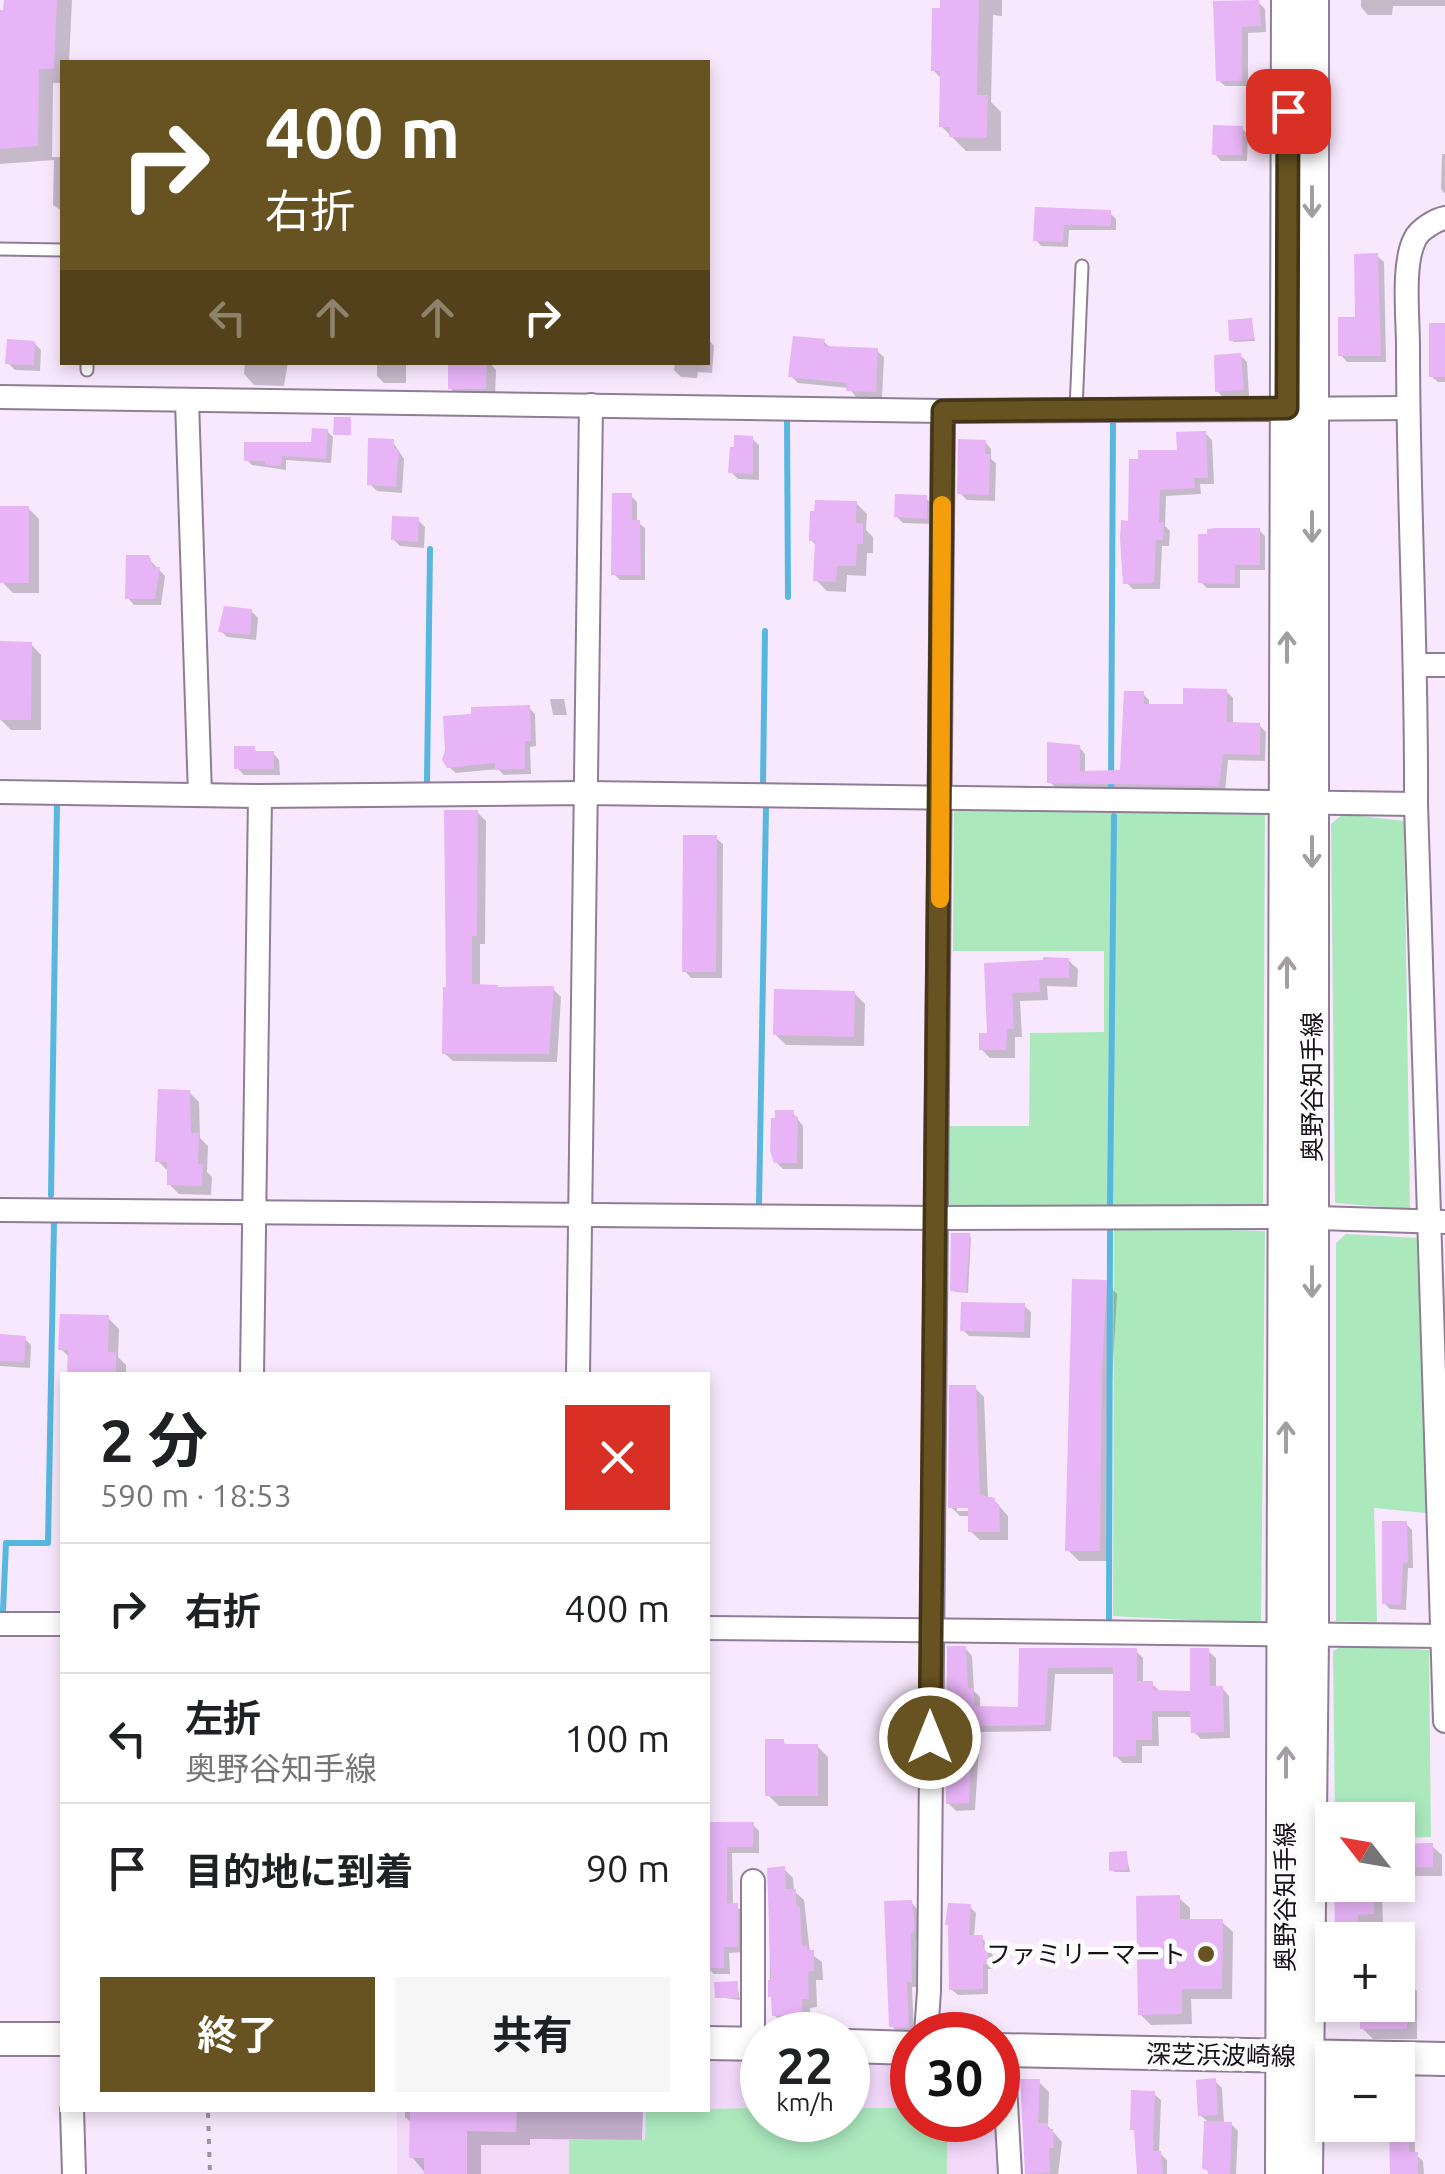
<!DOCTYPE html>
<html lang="ja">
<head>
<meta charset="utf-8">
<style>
	body { margin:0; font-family:Ubuntu,"Noto Sans JP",sans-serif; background:#f6f6f6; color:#202124; height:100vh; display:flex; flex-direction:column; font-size:38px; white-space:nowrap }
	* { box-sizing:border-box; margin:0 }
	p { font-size:32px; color:#757577 }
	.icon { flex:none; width:55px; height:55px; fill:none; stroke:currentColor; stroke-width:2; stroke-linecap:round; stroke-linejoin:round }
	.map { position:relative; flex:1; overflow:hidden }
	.details { position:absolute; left:60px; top:1372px; width:650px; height:740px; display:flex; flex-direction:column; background:#fff; border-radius:0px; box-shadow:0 5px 15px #0003 }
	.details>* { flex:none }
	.hud { position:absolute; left:60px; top:60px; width:650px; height:305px; border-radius:0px; box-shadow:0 5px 15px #0003; background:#675221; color:#fff; overflow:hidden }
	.needle { width:65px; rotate:301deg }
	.tools { position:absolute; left:1315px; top:1802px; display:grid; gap:20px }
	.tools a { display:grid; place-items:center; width:100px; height:100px; border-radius:0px; background:#fff; box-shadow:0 5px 15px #0003; font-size:50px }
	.speed { position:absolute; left:740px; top:2012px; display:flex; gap:20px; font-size:50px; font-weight:700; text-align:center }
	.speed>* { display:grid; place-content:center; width:130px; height:130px; border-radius:50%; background:#fff; box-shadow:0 5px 15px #0003; line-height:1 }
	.speed small { font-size:25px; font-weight:400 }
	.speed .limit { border:15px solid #d22; background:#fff; color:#111 }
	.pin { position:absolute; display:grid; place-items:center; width:85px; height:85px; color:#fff; margin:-42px; border-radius:20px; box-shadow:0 5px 15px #0006 }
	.me { position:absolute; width:110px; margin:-55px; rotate:0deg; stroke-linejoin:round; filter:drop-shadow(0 0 8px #0008) }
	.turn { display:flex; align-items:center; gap:35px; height:210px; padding:0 40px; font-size:45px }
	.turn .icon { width:130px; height:130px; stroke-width:2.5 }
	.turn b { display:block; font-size:70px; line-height:85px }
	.lanes { display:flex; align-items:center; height:95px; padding:0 40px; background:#0003; justify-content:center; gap:50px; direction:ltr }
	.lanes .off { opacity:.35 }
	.round { display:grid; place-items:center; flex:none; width:105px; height:105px; border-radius:0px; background:#f6f6f6 }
	.head { display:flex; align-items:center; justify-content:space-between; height:170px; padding:0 40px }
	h1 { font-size:60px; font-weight:700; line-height:75px }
	.primary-button { display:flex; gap:20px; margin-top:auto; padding:20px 40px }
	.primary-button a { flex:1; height:115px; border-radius:0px; background:#675221; color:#fff; font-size:40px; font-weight:700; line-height:115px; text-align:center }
	.primary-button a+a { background:#f6f6f6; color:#202124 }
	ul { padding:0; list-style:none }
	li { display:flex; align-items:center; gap:30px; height:130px; padding:0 40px; border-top:2px solid #e0e0e0 }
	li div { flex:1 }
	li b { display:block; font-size:38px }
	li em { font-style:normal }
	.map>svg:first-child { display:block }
</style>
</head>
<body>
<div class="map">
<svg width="1445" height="2174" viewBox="0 0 1445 2174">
	<rect width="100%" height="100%" fill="#f8e8fd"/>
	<path fill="#f2d9fa" d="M708,2060H762V2120H848V2061L912,2062V2120H997L1001,2174H397V2110H708Z"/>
	<g fill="#abe9bd">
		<path d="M954,810H1265L1263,1206H949V1126H1029L1030,1033L1104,1032V951H953Z"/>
		<path d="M1343,814L1404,821L1410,1209L1335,1203L1331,824Z"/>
		<path d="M1114,1227L1265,1231L1261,1624L1113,1616Z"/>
		<path d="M1346,1234L1418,1238L1426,1513L1374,1508L1377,1622L1336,1621V1243Z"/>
		<path d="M1344,1645L1429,1650L1431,1837L1398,1838V1820H1335L1333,1651Z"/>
		<path d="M762,2108V2120H848V2108H912V2120H933L947,2139V2174H569V2140H645L646,2110Z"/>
	</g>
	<g fill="#0003" fill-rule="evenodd">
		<path d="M7,0H72L69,62H62V83H53L52,157H62V211L53,205L54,160L0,164V13H5Z"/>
		<path d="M942,0H1002V16L993,15L991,102L1001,112V151H966L941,126L942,79L933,70Z"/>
		<path d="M1361,0H1445V6H1393L1392,15H1368L1361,7Z"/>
		<path d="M1258,2L1265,9L1266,32L1248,33V86H1225L1218,80L1216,3Z"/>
		<path d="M1242,128L1248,135L1247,161H1221L1215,154Z"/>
		<path d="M1442,154H1445V194L1441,189Z"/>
		<path d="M1037,209L1110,213L1116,219V230H1069L1068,247L1041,246L1036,240Z"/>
		<path d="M1377,256L1384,262L1386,362H1347L1341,355L1358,319Z"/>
		<path d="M1251,320L1255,341L1234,342L1232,340Z"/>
		<path d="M708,339L714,346L712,373L698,372L697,378L681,377L674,370L675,362H708Z"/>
		<path d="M824,342L831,348L877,351L884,357L882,398L856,397L849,388L798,383L791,376Z"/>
		<path d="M34,343L41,350L40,371L15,370L8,363Z"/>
		<path d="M1445,344V382H1438L1431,376Z"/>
		<path d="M1240,355L1247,362L1249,396L1224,398L1217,391Z"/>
		<path d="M245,362H288L284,386L254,385L244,374Z"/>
		<path d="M377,362H406V383H384L377,376Z"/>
		<path d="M451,362H489L496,370L495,398H460L450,388Z"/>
		<path d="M327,431L333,437L331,463L286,460V470L252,465L247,460L313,444Z"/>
		<path d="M1205,433L1212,440L1214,484H1200L1201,494L1166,496L1165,526L1170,531L1169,546H1162L1160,589H1133L1126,582L1131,523L1180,453Z"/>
		<path d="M752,439L759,445V480L738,479L731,472Z"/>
		<path d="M393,442L404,459L402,493L377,491L370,484Z"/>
		<path d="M985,442L991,449V459L996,463L995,501L967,500L960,493Z"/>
		<path d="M631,496L637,502V521L645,528V580H620L614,574Z"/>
		<path d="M926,498L933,505V524L903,523L896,516Z"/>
		<path d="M856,503L867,514L866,530L873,537V553H867L866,576L847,575L846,592L827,591L816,580L817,546L811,540Z"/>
		<path d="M28,508L39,519V593H13L2,582Z"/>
		<path d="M418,520L425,527L424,548L400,546L393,539Z"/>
		<path d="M1259,530L1265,536V570H1240V588H1207L1201,582Z"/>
		<path d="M148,558L165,576L161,605H134L128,598Z"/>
		<path d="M251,611L258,618L256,640L227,637L221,631Z"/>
		<path d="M31,644L41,655V730H11L0,719Z"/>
		<path d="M1226,691L1233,698V725H1259L1266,732L1265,761L1228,760L1225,792L1056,788L1050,782L1079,747L1085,754V774L1123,773L1143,694L1149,700V707L1185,706Z"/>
		<path d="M550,699H564L567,715H553Z"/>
		<path d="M529,708L535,714L536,746L530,747L531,774L504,775L498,769L456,773L449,767L474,717Z"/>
		<path d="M254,749L259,754L273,753L279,760L280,775H244L237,768Z"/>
		<path d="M477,812L486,821L485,944H480V987L553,989L561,997L557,1062L453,1061L444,1053L448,989Z"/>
		<path d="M716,838L723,844L722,978H691L685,971Z"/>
		<path d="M1068,960L1078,969L1077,987L1047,986L1048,1000L1020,1001L1022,1037H1015V1058H990L981,1049L990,1036L987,965Z"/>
		<path d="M854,993L865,1004L864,1046L786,1045L775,1034Z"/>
		<path d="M189,1092L199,1102L200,1138L208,1146L207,1172L212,1177L211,1195L179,1194L169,1184L168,1171L158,1161Z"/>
		<path d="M792,1112L803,1126V1169H783L776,1162Z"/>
		<path d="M969,1235L971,1238L968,1293L955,1292L953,1290Z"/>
		<path d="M1106,1283L1117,1294L1112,1382L1110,1561H1079L1068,1550Z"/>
		<path d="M1024,1306L1031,1312L1030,1338L969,1336L963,1330Z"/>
		<path d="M108,1318L119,1329L118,1357L126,1365V1375H71L70,1358L61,1349Z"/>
		<path d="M0,1337L24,1338L31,1345L30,1368L0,1366Z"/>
		<path d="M975,1388L984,1397L988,1499L994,1500L1008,1516V1540H980L970,1531V1516H960L951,1507ZM957,1506H980V1511H957Z"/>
		<path d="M1406,1524L1412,1530L1413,1568H1408L1406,1610L1390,1609L1384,1603Z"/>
		<path d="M965,1648L972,1656L974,1691L980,1697V1708L1021,1709L1022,1651H1136L1143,1658V1684H1152L1160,1691L1192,1694L1208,1651L1216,1658V1688H1222L1229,1696L1230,1738L1201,1739L1194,1732L1193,1717H1158L1159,1746H1142V1763H1123L1116,1756V1674H1055L1051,1731L980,1732L975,1810L956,1811L948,1803Z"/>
		<path d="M783,1742L787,1746H817L828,1757V1806H779L768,1795Z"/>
		<path d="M708,1824L753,1825L759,1831V1853H732L733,1905L744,1912V1952L729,1953L730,1974H714L708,1968Z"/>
		<path d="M1398,1846H1432L1442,1855V1876H1398Z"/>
		<path d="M1126,1854L1130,1872H1115L1112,1870Z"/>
		<path d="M784,1869L793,1878L794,1891L804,1900L810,1953L822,1962L823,1980H816L817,2007L810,2008L811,2023L784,2024L774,2015V1999L770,1996L769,1870Z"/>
		<path d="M1337,1885H1388V1894H1382L1383,1923L1367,1924V1934L1348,1935L1338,1925Z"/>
		<path d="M1179,1898L1190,1908V1921L1222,1922L1233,1932L1232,1999H1191L1192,2024L1151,2025L1140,2014Z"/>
		<path d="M911,1902L917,1909L920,1935L916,1942L918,1987H912L914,2033H898L892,2026Z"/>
		<path d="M970,1907L976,1913L974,1937H982L993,1956V1969H988V1994L958,1995L951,1989L950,1928L947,1924Z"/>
		<path d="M1398,1981H1406L1417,1991V2039H1373L1362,2028L1363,2005H1398Z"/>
		<path d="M737,1983L740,2000L717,1997Z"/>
		<path d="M1022,2081L1039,2082L1049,2092L1048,2126L1062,2142L1058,2174H1027Z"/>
		<path d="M1215,2081L1222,2088L1224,2124H1231L1238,2131L1236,2174H1210L1205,2168L1207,2121L1200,2115Z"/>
		<path d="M1154,2094L1161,2100L1159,2153L1167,2160V2174H1140L1137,2133L1132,2129Z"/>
		<path d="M405,2110H643L642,2140L530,2139V2145H481V2174H426L412,2157V2123L405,2117Z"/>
		<path d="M1408,2126L1415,2133V2154L1423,2161L1424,2174H1392Z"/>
	</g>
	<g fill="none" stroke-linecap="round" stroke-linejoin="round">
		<g stroke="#58b7df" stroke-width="6">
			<path d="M787,418L788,597"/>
			<path d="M427,781L430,549"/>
			<path d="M763,785L765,631"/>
			<path d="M1111,790L1113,419"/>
			<path d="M51,1195L57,803"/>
			<path d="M759,1203L766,808"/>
			<path d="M1110,1207L1114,816"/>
			<path d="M3,1611L6,1543H48L54,1222"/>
			<path d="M1109,1621L1110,1232"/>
		</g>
	</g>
	<g fill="#e7b4f6">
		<path d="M4,0H57L54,69H39L38,146L0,149V10H3Z"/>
		<path d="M940,0H979L977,95H988L987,138L949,137L950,127H939L940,71H931L932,8H940Z"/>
		<path d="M1259,0L1261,26L1242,27V81H1216L1213,1Z"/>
		<path d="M1213,125L1243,126L1242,155H1212Z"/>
		<path d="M1035,207L1111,210V226L1064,225L1063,242L1033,241Z"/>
		<path d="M1378,253L1381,356H1338V317H1355L1354,254Z"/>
		<path d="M1252,318L1254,339L1229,341L1228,320Z"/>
		<rect x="1429" y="323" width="16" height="54"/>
		<path d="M793,336L825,339L824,346L878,348L876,392L846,391L847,383L788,377Z"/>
		<path d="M7,339L35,341L34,365L5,364Z"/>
		<path d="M1241,353L1244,390L1215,392L1214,355Z"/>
		<path d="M448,362H487L486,389H448Z"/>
		<path d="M334,417H351V435H333Z"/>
		<path d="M312,428L328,429L326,459L282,456L281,466L266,465L264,461H244V442H311Z"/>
		<path d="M1206,431L1208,478H1194L1195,488L1160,490L1159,522H1164L1163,540H1156L1154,583L1123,584L1120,539L1121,520L1128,521L1129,459H1138V450H1177L1176,432Z"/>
		<path d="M734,435L753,436V474L728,473L730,447H734Z"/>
		<path d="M368,438L394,439V448L399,450L396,487L367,485Z"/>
		<path d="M958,439L986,440L985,454H990L989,495L957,494Z"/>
		<path d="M612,493H632V520H640L641,575H611Z"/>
		<path d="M895,494L927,495V519L894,517Z"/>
		<path d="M815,500L857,501L856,523L863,524V544H857L856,566H837L836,582L813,581L815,541H809L810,511H814Z"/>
		<rect x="0" y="506" width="29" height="77"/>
		<path d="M392,516L419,517L418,542L391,540Z"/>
		<path d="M1216,528H1260V565H1235V584L1198,583V534H1207V529Z"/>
		<path d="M126,555H149L153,567H160L155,599H125Z"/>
		<path d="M224,606L252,609L250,635L218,632Z"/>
		<path d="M0,641L32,642L31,720H0Z"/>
		<path d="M1183,688L1227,689V722L1260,723V755L1223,754L1219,786L1047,783V742L1080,745V771L1120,770L1124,691H1144V704H1183Z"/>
		<path d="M530,705L531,741H525V769L495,770V763L447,768L442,760L445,750L443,716L471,714V707Z"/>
		<path d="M234,746H255V751H274V769H234Z"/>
		<path d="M444,810H478L477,936H472V984L498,985V987L554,986L549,1054H442L443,987H446Z"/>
		<path d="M683,835H717L716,972H682Z"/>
		<path d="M1043,957L1069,958V978H1039L1040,992L1012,993L1014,1029H1007L1006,1050H979V1033H987L984,963L1043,960Z"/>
		<path d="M774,989L855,991L854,1037L773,1035Z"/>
		<path d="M158,1089L190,1090L191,1133H199L198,1164H203L202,1186L167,1185V1162H155Z"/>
		<path d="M775,1110H794L793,1115L798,1117L797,1163H774L770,1151L771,1118H775Z"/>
		<path d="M951,1233H970L966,1292L950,1291Z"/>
		<path d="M1072,1279L1107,1280L1102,1370L1100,1551H1065Z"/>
		<path d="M961,1302L1025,1303L1024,1332L960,1331Z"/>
		<path d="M60,1314L109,1315L108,1352H116V1375L67,1374L68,1350H58Z"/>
		<path d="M0,1334L26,1336L24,1362L0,1361Z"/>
		<path d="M949,1385H976L980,1495L995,1498V1504H999L1000,1532H968V1508H948Z"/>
		<path d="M1382,1521H1407L1408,1562L1403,1563L1401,1605L1382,1604Z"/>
		<path d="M947,1646H966L968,1688H974V1706L1018,1707L1019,1648H1137V1681H1153V1690L1190,1691V1648H1209L1210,1686H1223L1224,1732L1191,1733L1190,1711H1152V1740H1136V1756L1113,1757V1667L1048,1668L1045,1725L973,1726L969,1803L946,1804Z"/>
		<path d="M765,1739H784V1744H818V1796H765Z"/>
		<path d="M708,1822H754L753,1847H727V1903H738V1947H724V1968H708Z"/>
		<path d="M1433,1843V1867L1398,1868V1844Z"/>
		<path d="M1127,1851L1128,1870L1109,1871V1852Z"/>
		<path d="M785,1866L786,1889H796V1905L800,1907L802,1946L807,1945V1950H814V1971L808,1972L809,1999H802L803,2015L772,2016L771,1997H768V1980H771L767,1868Z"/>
		<path d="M1334,1885H1374V1914L1358,1915V1926H1335Z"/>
		<path d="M1180,1895V1919H1223L1222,1989H1182V2014L1138,2015L1136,1896Z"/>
		<path d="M912,1900L915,1928L911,1935L912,1982H907L909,2028L889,2027L884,1901Z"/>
		<path d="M948,1903L971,1904L969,1935H983V1947H988V1964H983V1989L949,1990L948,1925H945Z"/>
		<path d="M738,1981V1998H715L714,1982Z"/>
		<rect x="1360" y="2005" width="47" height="24"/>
		<path d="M1216,2078L1218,2115L1198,2116L1196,2080Z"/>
		<path d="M1020,2079H1040L1038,2123H1048V2129H1053L1054,2148H1049L1050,2173L1025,2174Z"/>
		<path d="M1131,2090L1155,2091L1153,2151H1161L1163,2174H1137L1134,2130H1130Z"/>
		<path d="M410,2110H517L516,2132L467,2131V2174H424V2158H409Z"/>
		<path d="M1204,2121L1232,2122L1230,2174H1208V2170L1202,2169Z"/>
		<path d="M1389,2125H1409V2152H1418V2174H1390Z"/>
	</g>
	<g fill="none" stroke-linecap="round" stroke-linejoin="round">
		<g stroke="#8f7d95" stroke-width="15">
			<g id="lane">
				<path d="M0,249L62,250"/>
				<path d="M87,370V362"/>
				<path d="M1076,410L1082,266"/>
			</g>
		</g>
		<g stroke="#8f7d95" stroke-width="26">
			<g id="street">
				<path d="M1445,218C1435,220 1419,230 1415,239C1402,263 1408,318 1408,346C1408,498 1417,651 1416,804L1445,1721"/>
				<path d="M0,397L943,411L1408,408"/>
				<path d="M187,401L200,795"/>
				<path d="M1417,665H1445"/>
				<path d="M0,792L260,796L586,793L1416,804"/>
				<path d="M0,1210L937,1218L1286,1217L1445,1222"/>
				<path d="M252,1375L260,796"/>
				<path d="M578,1375L591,405"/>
				<path d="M0,1624H62"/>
				<path d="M708,1628L1443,1636"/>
				<path d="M753,1881V2044"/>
				<path d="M926,2035L929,1991L943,411"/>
				<path d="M1003,2050L1010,2174"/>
				<path d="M72,2110L74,2174"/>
			</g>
		</g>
		<g stroke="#8f7d95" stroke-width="36">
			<g id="secondary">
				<path d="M0,2039H62"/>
				<path d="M708,2043L762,2044"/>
				<path d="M848,2046L912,2048"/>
				<path d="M998,2050L1445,2059"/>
				<path d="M1282,2174L1288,0"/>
				<path d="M1306,2174L1312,1636V0"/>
			</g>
		</g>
		<path stroke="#9e92a2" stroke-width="4" stroke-dasharray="5 8" stroke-linecap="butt" d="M208,2113L210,2174"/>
		<use href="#lane" stroke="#fff" stroke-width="11"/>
		<use href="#street" stroke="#fff" stroke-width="22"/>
		<use href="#secondary" stroke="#fff" stroke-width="32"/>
	</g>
	<defs><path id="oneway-shaft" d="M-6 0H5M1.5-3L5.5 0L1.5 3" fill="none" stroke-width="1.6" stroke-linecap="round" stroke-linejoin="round" transform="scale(2.5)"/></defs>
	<g stroke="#a29fa3">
		<use href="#oneway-shaft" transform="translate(1312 202) rotate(90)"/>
		<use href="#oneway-shaft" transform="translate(1312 527) rotate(90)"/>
		<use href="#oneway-shaft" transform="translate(1287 647) rotate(-90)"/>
		<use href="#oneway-shaft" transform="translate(1312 852) rotate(90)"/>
		<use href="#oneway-shaft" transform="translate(1287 972) rotate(-90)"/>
		<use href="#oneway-shaft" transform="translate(1312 1282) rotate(90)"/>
		<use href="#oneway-shaft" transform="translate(1286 1437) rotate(-90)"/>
		<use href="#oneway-shaft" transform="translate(1286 1762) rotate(-90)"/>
	</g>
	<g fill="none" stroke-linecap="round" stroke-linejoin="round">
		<g stroke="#433515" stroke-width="25">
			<path id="route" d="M930,1738L943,411L1287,408L1288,111"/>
		</g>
		<use href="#route" stroke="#675221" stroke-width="18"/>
		<path stroke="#f59e0b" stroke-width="18" d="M940,899L942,505"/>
	</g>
	<circle fill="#675221" stroke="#fbfbfb" stroke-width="4" cx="1206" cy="1954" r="10"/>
	<g text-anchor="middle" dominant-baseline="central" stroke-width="10" stroke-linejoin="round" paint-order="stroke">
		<g font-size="25" fill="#171019" stroke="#fbfbfb">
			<text transform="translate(1312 1087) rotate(-90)">奥野谷知手線</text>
			<text transform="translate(1285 1897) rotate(-90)">奥野谷知手線</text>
			<text transform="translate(1221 2055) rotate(1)">深芝浜波崎線</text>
		</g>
		<g font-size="25" fill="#171019" stroke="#fbfbfb" text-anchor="end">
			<text x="1186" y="1954">ファミリーマート</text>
		</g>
	</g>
</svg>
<div class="tools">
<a><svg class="needle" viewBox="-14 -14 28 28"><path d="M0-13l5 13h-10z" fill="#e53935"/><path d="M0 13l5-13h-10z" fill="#757577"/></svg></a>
<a>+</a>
<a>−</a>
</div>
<div class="speed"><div>22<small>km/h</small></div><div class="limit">30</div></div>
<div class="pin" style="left:1288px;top:111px;background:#d93025"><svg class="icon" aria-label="arrive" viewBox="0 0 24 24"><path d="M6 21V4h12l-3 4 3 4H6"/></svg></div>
<svg class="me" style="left:930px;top:1738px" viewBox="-20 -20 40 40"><circle r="17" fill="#675221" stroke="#fff" stroke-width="3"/><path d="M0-11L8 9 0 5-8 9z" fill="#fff"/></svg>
<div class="hud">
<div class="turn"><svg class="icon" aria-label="right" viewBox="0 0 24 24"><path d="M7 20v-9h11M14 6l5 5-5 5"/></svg><div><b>400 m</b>右折</div></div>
<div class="lanes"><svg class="icon off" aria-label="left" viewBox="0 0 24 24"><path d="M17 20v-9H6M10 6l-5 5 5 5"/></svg><svg class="icon off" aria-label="ahead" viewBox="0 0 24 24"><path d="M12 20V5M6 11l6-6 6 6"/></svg><svg class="icon off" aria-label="ahead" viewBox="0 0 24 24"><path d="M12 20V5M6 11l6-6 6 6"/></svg><svg class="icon" aria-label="right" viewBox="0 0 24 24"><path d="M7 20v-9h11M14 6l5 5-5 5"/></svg></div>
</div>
<section class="details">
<div class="head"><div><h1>2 分</h1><p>590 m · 18:53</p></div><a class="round" style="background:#d93025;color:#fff"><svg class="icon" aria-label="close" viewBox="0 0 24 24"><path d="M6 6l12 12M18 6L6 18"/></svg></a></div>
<ul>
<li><svg class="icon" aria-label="right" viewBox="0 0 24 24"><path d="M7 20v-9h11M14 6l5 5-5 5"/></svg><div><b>右折</b></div><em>400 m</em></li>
<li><svg class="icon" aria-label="left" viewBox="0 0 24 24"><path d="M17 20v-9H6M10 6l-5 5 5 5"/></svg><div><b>左折</b><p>奥野谷知手線</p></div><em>100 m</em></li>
<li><svg class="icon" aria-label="arrive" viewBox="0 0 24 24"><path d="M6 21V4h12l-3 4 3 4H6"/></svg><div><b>目的地に到着</b></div><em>90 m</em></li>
</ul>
<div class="primary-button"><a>終了</a><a>共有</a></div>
</section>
</div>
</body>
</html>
